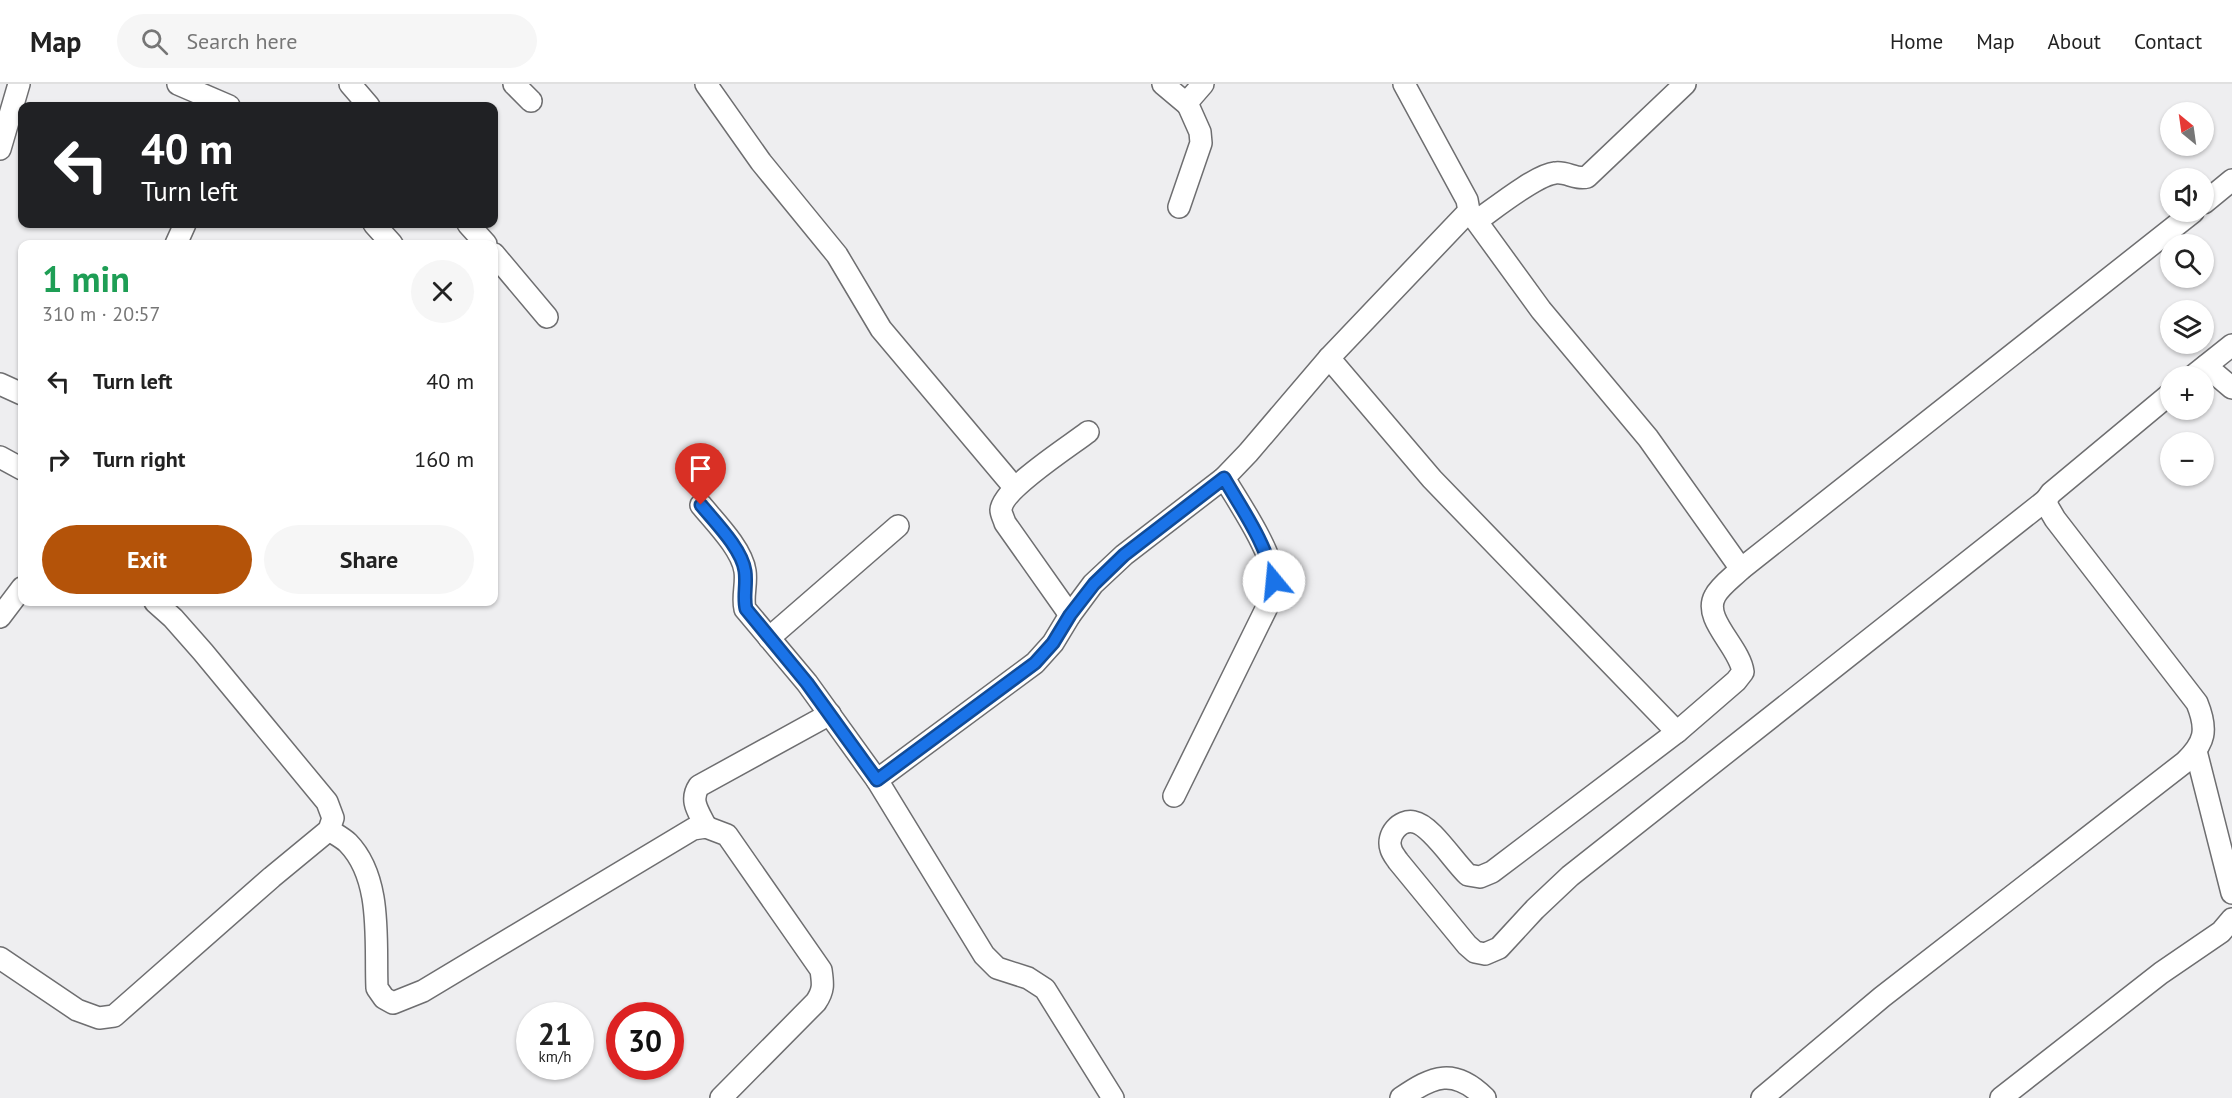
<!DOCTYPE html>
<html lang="en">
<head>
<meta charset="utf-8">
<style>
	body { margin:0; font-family:"PT Sans",sans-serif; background:#f6f6f6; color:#222; height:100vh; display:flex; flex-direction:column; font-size:22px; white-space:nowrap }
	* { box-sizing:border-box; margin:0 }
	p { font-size:20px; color:#767676 }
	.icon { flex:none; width:33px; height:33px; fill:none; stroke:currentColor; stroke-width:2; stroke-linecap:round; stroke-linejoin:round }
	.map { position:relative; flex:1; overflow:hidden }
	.panel { position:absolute; left:18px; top:156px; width:480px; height:366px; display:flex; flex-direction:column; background:#fff; border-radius:12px; box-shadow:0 2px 4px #0004 }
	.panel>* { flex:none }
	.banner { position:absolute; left:18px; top:18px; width:480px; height:126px; border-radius:12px; box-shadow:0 2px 4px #0004; background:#202124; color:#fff; overflow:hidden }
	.needle { width:39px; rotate:331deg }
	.tools { position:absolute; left:2160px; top:18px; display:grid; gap:12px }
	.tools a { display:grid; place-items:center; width:54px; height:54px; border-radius:50%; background:#fff; box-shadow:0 2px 4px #0004; font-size:30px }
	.speed { position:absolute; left:516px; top:918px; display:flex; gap:12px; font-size:30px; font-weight:700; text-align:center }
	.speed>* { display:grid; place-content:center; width:78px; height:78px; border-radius:50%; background:#fff; box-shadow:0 2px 4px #0004; line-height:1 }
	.speed small { font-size:15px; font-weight:400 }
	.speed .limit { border:9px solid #d22; background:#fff; color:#111 }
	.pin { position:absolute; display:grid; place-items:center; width:51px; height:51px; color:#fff; margin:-62px -26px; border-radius:50% 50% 50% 0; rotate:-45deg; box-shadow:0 0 6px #0007 }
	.pin .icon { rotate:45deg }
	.me { position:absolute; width:66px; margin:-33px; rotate:343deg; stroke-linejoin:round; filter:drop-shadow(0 0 4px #0008) }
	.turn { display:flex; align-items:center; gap:21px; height:126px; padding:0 24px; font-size:27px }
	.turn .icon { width:78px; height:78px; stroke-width:2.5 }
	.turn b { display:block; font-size:42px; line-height:51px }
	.round { display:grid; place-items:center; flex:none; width:63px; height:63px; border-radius:32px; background:#f6f6f6 }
	.summary { display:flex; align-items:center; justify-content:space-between; height:102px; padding:0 24px }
	h1 { font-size:36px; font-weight:800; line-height:45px; color:#1e9e55 }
	.cta { display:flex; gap:12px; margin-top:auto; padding:12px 24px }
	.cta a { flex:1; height:69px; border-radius:36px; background:#b45309; color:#fff; font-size:24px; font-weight:800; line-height:69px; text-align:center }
	.cta a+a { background:#f6f6f6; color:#222 }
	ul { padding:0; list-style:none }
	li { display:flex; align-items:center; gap:18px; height:78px; padding:0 24px }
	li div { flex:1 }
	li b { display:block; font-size:22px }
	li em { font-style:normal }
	header { display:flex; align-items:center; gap:36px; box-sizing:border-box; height:84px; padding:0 30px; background:#fff; border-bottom:2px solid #e0e0e0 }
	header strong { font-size:28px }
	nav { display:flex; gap:33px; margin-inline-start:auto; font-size:21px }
	.search { width:420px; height:54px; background:#f6f6f6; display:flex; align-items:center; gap:15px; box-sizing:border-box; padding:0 21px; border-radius:33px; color:#767676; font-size:22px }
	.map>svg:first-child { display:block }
</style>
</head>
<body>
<header>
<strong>Map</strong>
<div class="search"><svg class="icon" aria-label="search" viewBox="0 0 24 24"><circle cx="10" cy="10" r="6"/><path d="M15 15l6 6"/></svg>Search here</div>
<nav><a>Home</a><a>Map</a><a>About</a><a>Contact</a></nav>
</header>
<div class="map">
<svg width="2232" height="1014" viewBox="0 0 2232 1014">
	<rect width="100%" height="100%" fill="#eeeef0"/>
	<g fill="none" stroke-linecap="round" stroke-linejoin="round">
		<g stroke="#6e6e70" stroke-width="24">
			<g id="street">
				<path d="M178,0L229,22"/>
				<path d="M350,0L369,22"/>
				<path d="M514,0L531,17"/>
				<path d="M706,0L761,78L837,171L881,245L1014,403"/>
				<path d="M1163,0L1188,21"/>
				<path d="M0,65L19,0"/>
				<path d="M2204,119L2232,96"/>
				<path d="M1179,123L1201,59L1200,48L1188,21L1190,15L1203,0"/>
				<path d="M1469,127L1541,226L1648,354L1741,485"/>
				<path d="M1478,136C1495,124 1536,91 1555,89C1566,87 1576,96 1587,93L1685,0"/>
				<path d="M374,140L392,160"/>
				<path d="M468,140L486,160"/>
				<path d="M176,160L185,140"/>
				<path d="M494,170L547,233"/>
				<path d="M1329,274L1432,395L1677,648"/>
				<path d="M2206,282L2232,304"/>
				<path d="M2193,292L2232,261"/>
				<path d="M0,300L22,310"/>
				<path d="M0,373L22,385"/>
				<path d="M2046,416L1570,792L1535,825L1499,864L1485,870L1475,868L1467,861L1398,777C1396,774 1392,769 1391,765C1386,751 1400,735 1414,738C1431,741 1454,778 1468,791L1480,793L1492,788L1677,648L1736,597L1743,588C1740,563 1702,535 1715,512C1720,502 1733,493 1741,485L2193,128"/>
				<path d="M701,421C715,438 742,465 745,487C747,500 742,513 745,525L807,599L877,696"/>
				<path d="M1070,531L1005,439C1004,435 1001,430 1001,426C1002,405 1070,362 1088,348"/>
				<path d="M0,533L22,504"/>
				<path d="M769,554L898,442"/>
				<path d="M2196,667L2232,809"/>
				<path d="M1174,712L1270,517C1271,511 1273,504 1274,498C1275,472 1238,417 1224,394"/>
				<path d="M706,743C699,728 689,717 699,702L830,630"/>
				<path d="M329,746C335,750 343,754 348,759C383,795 375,858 377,904L384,914L393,919L423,907L693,745L706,743L727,751L821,886C823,900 824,906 816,918L721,1014"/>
				<path d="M0,874L77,926L99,934L114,932L272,793L329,746L333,734L327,718L203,568L173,534L155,518"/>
				<path d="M1113,1014L1045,905L1028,894L997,884L984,871L877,696L1035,579L1053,559L1070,531L1093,500L1124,471L1224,394L1248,369L1329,274L1469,127L1467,116L1404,0"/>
				<path d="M1401,1014C1433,992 1454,983 1485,1014"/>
				<path d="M1762,1014L1882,913L2185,678C2205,659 2208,646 2197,619L2055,435L2048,423L2046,416L2051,409L2170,310"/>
				<path d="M2001,1014L2161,889L2221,848L2232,835"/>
			</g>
		</g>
		<use href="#street" stroke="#fff" stroke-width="21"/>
	</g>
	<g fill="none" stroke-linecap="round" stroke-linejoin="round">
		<g stroke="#114b97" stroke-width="15">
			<path id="route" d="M701,421C715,438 742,465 745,487C747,500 743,513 746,525L807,599L877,696L1035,579L1053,559L1070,531L1094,500L1124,471L1224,394C1243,427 1266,459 1274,497"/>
		</g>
		<use href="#route" stroke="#1a73e8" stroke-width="10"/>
	</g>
</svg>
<div class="tools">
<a><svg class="needle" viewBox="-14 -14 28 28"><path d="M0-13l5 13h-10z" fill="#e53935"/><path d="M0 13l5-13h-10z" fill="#767676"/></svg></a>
<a><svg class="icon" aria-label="sound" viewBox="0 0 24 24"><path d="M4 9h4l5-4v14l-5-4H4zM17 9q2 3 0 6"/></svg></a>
<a><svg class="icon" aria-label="search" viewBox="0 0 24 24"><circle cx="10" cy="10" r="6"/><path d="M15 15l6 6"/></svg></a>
<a><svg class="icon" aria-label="layers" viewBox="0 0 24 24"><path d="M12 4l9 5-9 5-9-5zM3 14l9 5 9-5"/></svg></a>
<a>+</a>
<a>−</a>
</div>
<div class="speed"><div>21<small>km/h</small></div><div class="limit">30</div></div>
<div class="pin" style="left:701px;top:421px;background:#d93025"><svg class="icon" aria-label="arrive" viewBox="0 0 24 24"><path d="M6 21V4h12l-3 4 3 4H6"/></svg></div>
<svg class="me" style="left:1274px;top:497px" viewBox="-20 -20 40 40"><circle r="19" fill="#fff"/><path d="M0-13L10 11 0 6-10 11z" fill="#1a73e8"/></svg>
<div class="banner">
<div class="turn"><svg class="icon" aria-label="left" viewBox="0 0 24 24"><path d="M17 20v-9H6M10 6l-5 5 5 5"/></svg><div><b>40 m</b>Turn left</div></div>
</div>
<section class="panel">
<div class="summary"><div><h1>1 min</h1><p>310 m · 20:57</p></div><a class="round"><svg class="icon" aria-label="close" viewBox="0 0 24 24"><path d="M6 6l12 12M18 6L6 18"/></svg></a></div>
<ul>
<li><svg class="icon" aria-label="left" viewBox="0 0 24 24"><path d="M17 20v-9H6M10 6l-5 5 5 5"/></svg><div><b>Turn left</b></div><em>40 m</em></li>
<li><svg class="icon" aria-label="right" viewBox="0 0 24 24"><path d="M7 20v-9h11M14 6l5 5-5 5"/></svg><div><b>Turn right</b></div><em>160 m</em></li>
</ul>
<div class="cta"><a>Exit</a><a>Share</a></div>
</section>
</div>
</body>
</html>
